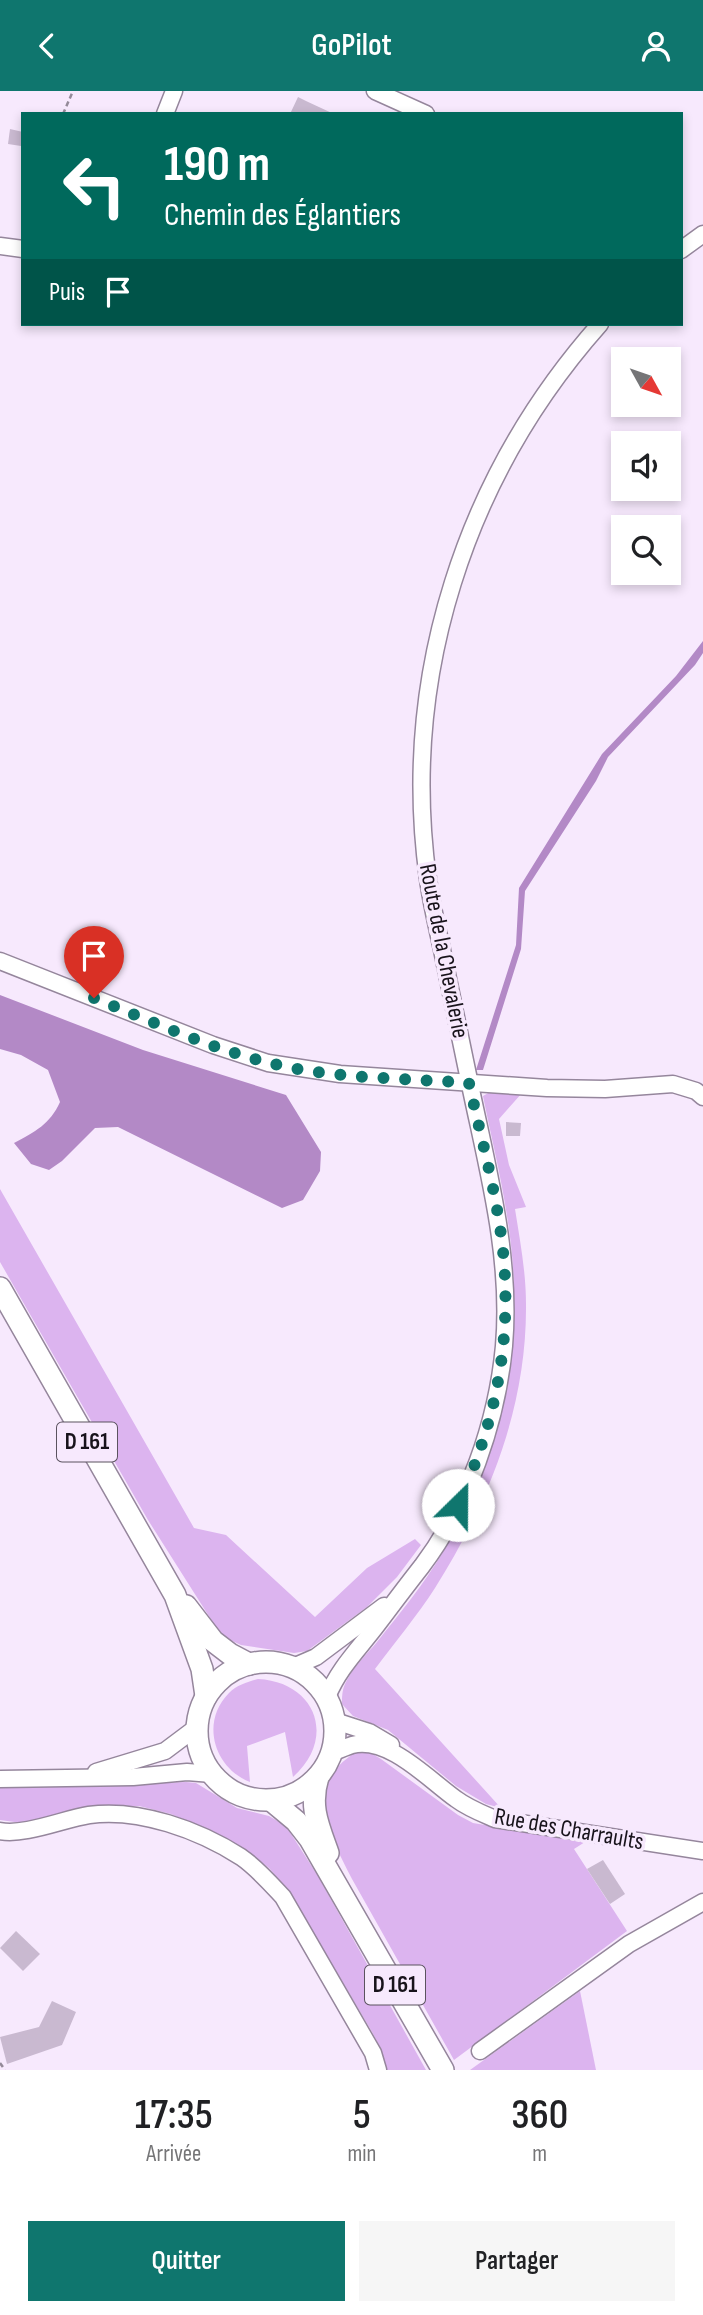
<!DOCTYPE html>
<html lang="fr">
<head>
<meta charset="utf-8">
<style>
	body { margin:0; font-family:"Sofia Sans Condensed",sans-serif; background:#f6f6f6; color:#202124; height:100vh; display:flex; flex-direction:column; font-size:26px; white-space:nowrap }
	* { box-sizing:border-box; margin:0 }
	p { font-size:23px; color:#757577 }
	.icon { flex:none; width:38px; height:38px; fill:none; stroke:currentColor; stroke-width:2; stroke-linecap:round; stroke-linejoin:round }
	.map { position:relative; height:1979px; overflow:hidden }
	.panel { display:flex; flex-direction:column; background:#fff; flex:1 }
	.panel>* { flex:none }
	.banner { position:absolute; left:21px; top:21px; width:662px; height:214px; border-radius:0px; box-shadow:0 4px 10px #0003; background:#00695c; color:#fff; overflow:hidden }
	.needle { width:46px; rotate:130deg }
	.controls { position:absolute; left:611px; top:256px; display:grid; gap:14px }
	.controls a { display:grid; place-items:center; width:70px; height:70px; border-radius:0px; background:#fff; box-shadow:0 4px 10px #0003; font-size:35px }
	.pin { position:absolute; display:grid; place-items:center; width:60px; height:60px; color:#fff; margin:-72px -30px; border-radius:50% 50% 50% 0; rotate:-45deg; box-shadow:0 0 7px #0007 }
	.pin .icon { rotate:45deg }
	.me { position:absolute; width:77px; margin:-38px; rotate:23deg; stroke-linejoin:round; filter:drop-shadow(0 0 5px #0008) }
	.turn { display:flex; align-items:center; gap:24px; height:147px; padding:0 28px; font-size:32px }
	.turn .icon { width:91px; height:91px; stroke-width:2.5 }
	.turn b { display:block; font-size:49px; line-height:60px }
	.then { display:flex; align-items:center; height:66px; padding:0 28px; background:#0003; gap:14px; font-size:26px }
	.eta { display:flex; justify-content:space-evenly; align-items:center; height:119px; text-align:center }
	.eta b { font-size:42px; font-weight:600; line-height:49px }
	.primary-button { display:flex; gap:14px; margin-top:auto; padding:14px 28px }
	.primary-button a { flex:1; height:80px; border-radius:0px; background:#0f766e; color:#fff; font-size:28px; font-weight:600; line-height:80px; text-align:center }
	.primary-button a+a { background:#f6f6f6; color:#202124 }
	header { display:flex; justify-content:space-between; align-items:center; height:91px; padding:0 28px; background:#0f766e; color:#fff; font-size:32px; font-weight:600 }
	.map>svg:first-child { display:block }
</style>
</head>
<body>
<header><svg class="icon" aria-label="back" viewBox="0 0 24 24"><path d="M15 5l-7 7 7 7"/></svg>GoPilot<svg class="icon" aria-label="person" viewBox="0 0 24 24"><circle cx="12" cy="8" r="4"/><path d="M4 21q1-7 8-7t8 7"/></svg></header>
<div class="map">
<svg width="703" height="1979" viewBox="0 0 703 1979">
	<rect width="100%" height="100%" fill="#f7e9fd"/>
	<g fill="#dcb4ef">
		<path d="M492,1000L522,1002L499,1028L509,1074L526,1116L515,1118C520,1150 526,1181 526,1213C527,1316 489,1411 435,1497C417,1525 395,1551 375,1578L501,1717L486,1713L456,1695L388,1639L353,1625L342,1613C342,1606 342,1600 345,1593C352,1577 366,1564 377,1551C400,1522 424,1493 443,1461C505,1355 527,1247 507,1125C501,1085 491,1045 483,1005Z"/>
		<path d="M0,1098L194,1437L226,1444L315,1526L367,1477L415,1448L421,1454L397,1486L367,1516L307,1560L294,1562L241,1554L228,1548L217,1538L148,1429L0,1171Z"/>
		<path d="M258,1588C316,1591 337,1647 293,1686L285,1641L247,1655L250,1691C214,1677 200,1631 229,1602C237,1594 248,1591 258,1588Z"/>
		<path d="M356,1661L371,1662L381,1668L458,1724L473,1732L585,1751L574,1758L627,1840L454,1969L352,1788C329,1742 301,1696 356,1661Z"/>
		<path d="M186,1691L196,1692L237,1717L269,1725L286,1735L318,1785L426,1979H387L380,1956L372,1941L288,1799L269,1777L244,1758L215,1742L171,1723L139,1715L101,1716L22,1732L0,1729V1697Z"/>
		<path d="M580,1900L596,1979H470Z"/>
	</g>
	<g fill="#b389c6">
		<path d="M703,550V562L695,574L608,666L596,690L525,800L521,858L483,979H476L516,854L519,797L602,663L676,585Z"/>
		<path d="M0,904L143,959L286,1004L321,1061L320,1080L303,1109L282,1117L118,1036L95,1037L62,1070L49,1079L31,1073L14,1052C35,1041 50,1033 60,1011L48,979L21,964L0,958Z"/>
	</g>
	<g fill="#c9b9d0">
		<path d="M298,6L306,10L334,23H290Z"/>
		<path d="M10,38L23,41L21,55L8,53Z"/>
		<path d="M506,1031L521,1032L520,1045H506Z"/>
		<path d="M603,1769L625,1803L610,1813L587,1778Z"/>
		<path d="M16,1840L40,1863L23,1880L0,1857Z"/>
		<path d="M52,1910L76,1921L62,1954L7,1973L0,1946L39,1936Z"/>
	</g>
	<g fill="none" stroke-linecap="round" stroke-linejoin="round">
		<g stroke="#95869c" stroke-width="19">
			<g id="minor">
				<path d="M375,0L426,23"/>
				<path d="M165,23L174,0"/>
				<path d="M0,155L23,158"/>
				<path d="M681,159L703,143"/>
				<path d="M0,870L213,954L268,972L340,983L547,997L605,998L673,993L696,1000L703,1006"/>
				<path d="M293,1576L316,1566L384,1515"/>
				<path d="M327,1606C339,1577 358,1559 377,1534C392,1514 407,1494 422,1475C468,1414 497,1331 504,1255C512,1163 486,1073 468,984C459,941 450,897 441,854C436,832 431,810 428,788C400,586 465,385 600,233"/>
				<path d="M335,1630L369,1641L391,1654"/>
				<path d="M332,1662C339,1659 346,1656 352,1654C389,1645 429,1689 456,1708C468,1717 481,1722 495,1728L703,1760"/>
				<path d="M96,1681L165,1660L197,1636"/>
				<path d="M0,1688L133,1686L187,1681L212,1683"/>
				<path d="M0,1740C24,1745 64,1728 89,1724C139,1717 199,1739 241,1766C257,1777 270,1792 283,1806L373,1962L378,1979"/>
				<path d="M480,1960L629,1853L703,1811"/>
			</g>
		</g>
		<g stroke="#95869c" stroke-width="24">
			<g id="major">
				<path d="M0,1197L175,1504L202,1578L206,1605"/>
				<path d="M186,1515L213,1550L230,1563L249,1573"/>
				<circle cx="266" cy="1640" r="69"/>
				<path d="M318,1686C309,1715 318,1734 328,1762"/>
				<path d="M272,1710L296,1730L310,1748L443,1979"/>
			</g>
		</g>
		<g stroke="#948a99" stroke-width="2.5" stroke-dasharray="5 3.5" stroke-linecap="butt">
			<path d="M63,23L73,0"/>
			<path d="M23,96V106"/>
			<path d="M0,1972L5,1979"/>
		</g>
		<use href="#minor" stroke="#fff" stroke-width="16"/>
		<use href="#major" stroke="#fff" stroke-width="21"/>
	</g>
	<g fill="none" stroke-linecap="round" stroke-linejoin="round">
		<path stroke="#0f766e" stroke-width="12" stroke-dasharray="0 21.6" d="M94,907C151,930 207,956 266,971C329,988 404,987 469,992C481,1047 497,1103 503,1160C512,1251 496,1330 458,1414"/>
	</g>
	<g text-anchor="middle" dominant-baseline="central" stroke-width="7" stroke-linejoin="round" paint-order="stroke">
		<g fill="#f7e9fd" stroke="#5b535f" stroke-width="2">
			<rect x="57" y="1331.5" width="60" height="39" rx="5"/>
			<rect x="365" y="1874.5" width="60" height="39" rx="5"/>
		</g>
		<g font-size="23" font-weight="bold" fill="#18131b">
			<text x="87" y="1351">D 161</text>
			<text x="395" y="1894">D 161</text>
		</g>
		<g font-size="24" fill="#18131b" stroke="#f7e9fd">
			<text transform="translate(444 860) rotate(79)">Route de la Chevalerie</text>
			<text transform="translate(569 1738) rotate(10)">Rue des Charraults</text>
		</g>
	</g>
</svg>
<div class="controls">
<a><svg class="needle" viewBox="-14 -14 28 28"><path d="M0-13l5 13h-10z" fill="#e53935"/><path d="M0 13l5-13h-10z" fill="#757577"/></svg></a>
<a><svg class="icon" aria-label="sound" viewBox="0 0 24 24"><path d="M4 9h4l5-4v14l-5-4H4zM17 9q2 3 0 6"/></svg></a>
<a><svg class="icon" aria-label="search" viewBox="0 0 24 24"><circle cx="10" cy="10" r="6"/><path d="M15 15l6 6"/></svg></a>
</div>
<div class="pin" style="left:94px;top:907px;background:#d93025"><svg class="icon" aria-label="arrive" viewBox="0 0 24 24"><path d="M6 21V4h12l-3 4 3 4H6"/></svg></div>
<svg class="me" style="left:458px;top:1414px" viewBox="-20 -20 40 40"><circle r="19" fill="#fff"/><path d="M0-13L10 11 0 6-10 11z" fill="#0f766e"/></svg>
<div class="banner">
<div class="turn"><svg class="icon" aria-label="left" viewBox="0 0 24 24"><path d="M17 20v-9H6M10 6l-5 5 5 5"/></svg><div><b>190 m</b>Chemin des Églantiers</div></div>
<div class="then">Puis<svg class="icon" aria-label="arrive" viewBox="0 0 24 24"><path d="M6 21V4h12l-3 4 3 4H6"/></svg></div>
</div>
</div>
<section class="panel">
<div class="eta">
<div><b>17:35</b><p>Arrivée</p></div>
<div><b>5</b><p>min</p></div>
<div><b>360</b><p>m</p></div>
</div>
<div class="primary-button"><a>Quitter</a><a>Partager</a></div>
</section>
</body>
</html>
